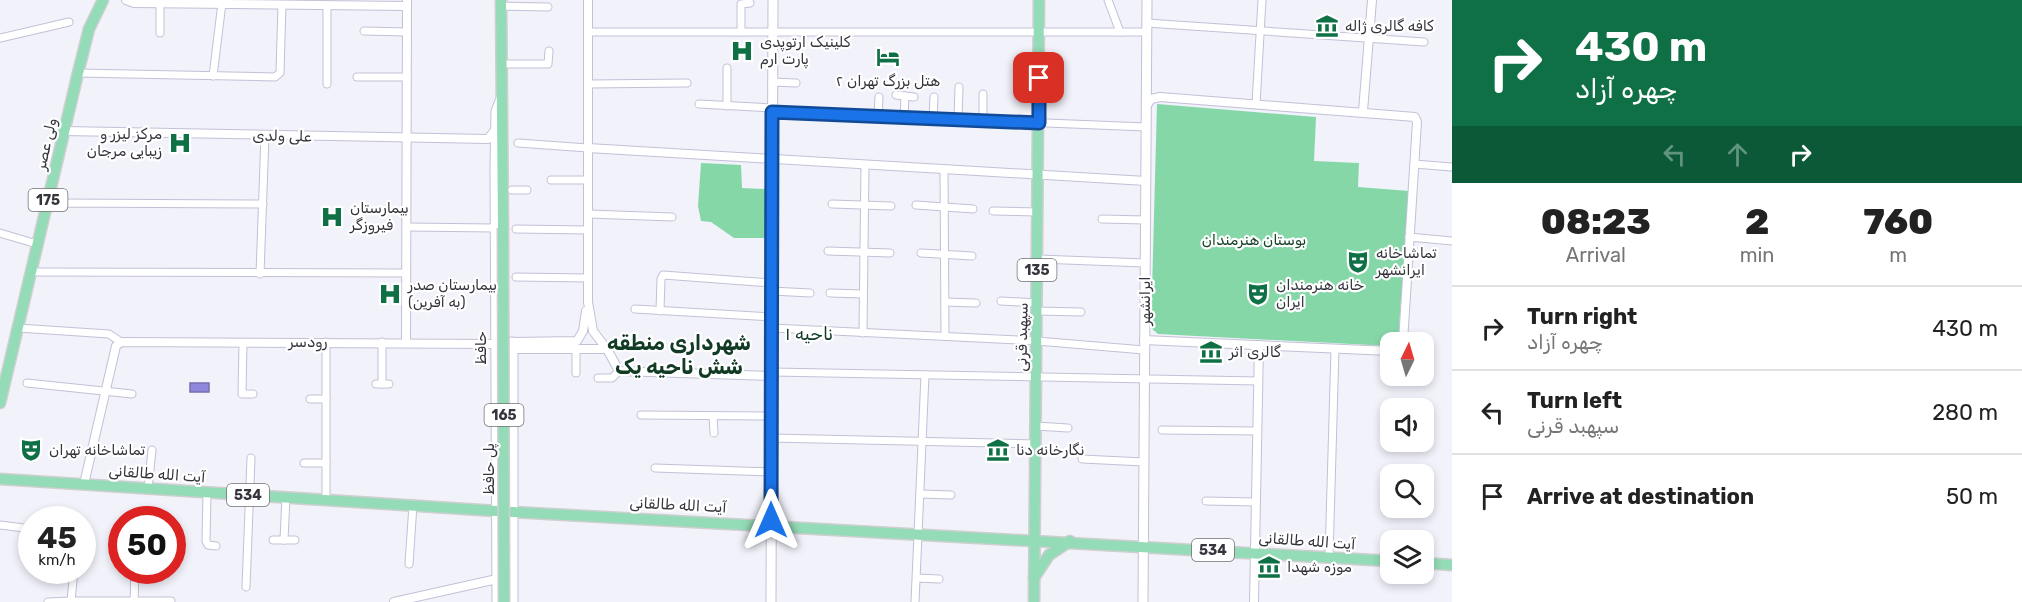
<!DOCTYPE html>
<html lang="en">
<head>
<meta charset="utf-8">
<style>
	body { margin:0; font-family:Rubik,Vazirmatn,sans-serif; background:#f6f6f6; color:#222; height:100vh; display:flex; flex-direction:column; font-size:22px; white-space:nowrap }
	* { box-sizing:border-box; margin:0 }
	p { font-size:20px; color:#767676 }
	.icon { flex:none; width:33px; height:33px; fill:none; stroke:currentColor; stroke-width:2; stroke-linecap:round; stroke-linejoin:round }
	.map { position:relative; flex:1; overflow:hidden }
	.details { display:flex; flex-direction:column; background:#fff; width:570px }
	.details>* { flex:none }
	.top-card { background:#0f7046; color:#fff; overflow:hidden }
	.needle { width:39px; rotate:5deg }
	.controls { position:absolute; left:1380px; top:332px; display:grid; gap:12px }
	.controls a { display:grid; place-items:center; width:54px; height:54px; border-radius:12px; background:#fff; box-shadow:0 3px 9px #0003; font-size:30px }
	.speed { position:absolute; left:18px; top:506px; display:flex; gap:12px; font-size:30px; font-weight:700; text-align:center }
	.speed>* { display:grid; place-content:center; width:78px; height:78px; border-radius:50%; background:#fff; box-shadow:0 3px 9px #0003; line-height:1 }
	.speed small { font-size:15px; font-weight:400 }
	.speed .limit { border:9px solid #d22; background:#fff; color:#111 }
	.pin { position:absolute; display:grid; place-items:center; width:51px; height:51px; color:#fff; margin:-26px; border-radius:12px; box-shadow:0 3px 9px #0006 }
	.me { position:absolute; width:66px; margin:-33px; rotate:0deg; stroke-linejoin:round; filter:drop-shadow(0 0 4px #0008) }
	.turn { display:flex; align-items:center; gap:21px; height:126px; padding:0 24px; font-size:27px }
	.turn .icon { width:78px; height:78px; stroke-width:2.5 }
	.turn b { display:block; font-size:42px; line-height:51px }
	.lanes { display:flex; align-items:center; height:57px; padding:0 24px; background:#0003; justify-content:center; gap:30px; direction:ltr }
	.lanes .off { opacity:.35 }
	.eta { display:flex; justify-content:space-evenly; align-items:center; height:102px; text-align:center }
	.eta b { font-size:36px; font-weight:800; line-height:42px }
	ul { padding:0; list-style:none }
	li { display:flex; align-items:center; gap:18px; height:84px; padding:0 24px; border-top:2px solid #e0e0e0 }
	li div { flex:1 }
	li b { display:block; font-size:22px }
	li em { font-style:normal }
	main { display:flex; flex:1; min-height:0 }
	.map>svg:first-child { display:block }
</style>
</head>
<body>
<main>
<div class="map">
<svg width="1452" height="602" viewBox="0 0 1452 602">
	<rect width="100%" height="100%" fill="#f2f2fb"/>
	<g fill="#85d7a8">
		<path d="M1157,104L1316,117L1314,161L1359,163L1358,187L1409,191L1398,342H1390V346L1158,334L1151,328Z"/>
		<path d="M701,163L741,165L742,188L765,189L766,238H734L711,222L701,221L698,206Z"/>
	</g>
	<rect fill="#8f88df" stroke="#746fae" stroke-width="1.5" x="190" y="383" width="19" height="9"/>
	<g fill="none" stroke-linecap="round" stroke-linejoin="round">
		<g stroke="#c1c1d7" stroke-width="9">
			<g id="minor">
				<path d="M1108,0L1120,32"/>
				<path d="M160,3V33"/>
				<path d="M327,5V84"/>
				<path d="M501,6L548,7"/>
				<path d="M1147,23L1424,42"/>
				<path d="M364,31L407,32"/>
				<path d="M588,32H1147"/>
				<path d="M741,32V4L750,3"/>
				<path d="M0,38L69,22"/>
				<path d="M502,64H548L549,51"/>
				<path d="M78,73L275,77L280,73L282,5"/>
				<path d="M213,76L222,3"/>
				<path d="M357,77H407"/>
				<path d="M772,82L796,83"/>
				<path d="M588,84L687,83"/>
				<path d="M896,95L914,97"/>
				<path d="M699,104L772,108"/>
				<path d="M1256,104L1262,0"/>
				<path d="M727,106V68"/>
				<path d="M772,112L1146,127"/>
				<path d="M878,116L879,97"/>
				<path d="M904,118L905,96"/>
				<path d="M933,119L934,97"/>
				<path d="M958,120L959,87"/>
				<path d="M983,121V94"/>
				<path d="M518,143L588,148"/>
				<path d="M1414,164L1452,167"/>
				<path d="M944,169L945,336"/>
				<path d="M551,180H588"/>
				<path d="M512,190H527"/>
				<path d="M832,204L891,206"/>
				<path d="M916,205L973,209"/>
				<path d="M46,208L56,203L263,204"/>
				<path d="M993,211L1038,212"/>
				<path d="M589,214L672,217"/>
				<path d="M1102,219L1145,220"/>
				<path d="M406,227L495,228"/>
				<path d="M516,229L588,230"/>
				<path d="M0,233L37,244"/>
				<path d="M1409,237L1452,241"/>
				<path d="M828,251L890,253"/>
				<path d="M921,253L972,256"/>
				<path d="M1038,259L1145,263"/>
				<path d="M31,272L406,273"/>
				<path d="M260,274L265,135"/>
				<path d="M516,277L588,278"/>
				<path d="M772,291L810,293"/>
				<path d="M830,293L863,294"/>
				<path d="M1001,301L1037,303"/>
				<path d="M945,302L976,303"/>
				<path d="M635,309L772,317"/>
				<path d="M660,311L661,279L663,275L772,283"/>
				<path d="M1037,311L1081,312"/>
				<path d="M18,328L109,334L121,342"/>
				<path d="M772,328L1037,341L1144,350"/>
				<path d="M863,333L865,165"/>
				<path d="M382,342V384"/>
				<path d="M243,343L242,394H253"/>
				<path d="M576,349V373"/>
				<path d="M772,372L1258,381"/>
				<path d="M598,378H612L619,371"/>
				<path d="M27,383L132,394"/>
				<path d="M376,384H389"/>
				<path d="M310,399H326"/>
				<path d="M641,415L772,416"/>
				<path d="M713,416L714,433"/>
				<path d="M1036,426L1068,428"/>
				<path d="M1162,430L1257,431"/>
				<path d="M772,438L1036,444"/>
				<path d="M1082,459L1144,462"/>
				<path d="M304,463H326"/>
				<path d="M655,468L771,472"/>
				<path d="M148,488L152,450"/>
				<path d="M207,492L206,541L208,545L216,546"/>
				<path d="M921,494L951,495"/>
				<path d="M326,500V342"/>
				<path d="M1206,501L1256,502"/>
				<path d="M0,525L32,529"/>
				<path d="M273,540H295"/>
				<path d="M284,540L286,497"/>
				<path d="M1329,557L1335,349"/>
				<path d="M409,564L413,505"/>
				<path d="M74,570L71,601H171"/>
				<path d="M917,578L939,579"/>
				<path d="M246,587L251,458"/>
				<path d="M48,602L71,601"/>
				<path d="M134,602L135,570"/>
				<path d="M915,602L925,375"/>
			</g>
		</g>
		<g stroke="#c1c1d7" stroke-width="10">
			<g id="tertiary">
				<path d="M126,0L134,3L407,6"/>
				<path d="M588,0V302L593,331L607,349L619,371L772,376"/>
				<path d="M1146,107L1151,99L1160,97L1415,117L1417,122L1403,342"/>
				<path d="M1363,111L1372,0"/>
				<path d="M64,131L488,139L495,130"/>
				<path d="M588,148L1146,181"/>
				<path d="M1144,340L1390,351"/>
				<path d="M406,342L407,0"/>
				<path d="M513,342L577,341L583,331L586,311"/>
				<path d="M513,349H607"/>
				<path d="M84,484L116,346L121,342L496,344"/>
				<path d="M394,602L497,579"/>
				<path d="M1254,602L1259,345"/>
			</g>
		</g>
		<g stroke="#c1c1d7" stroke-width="11">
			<g id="secondary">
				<path d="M498,343L513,342V602"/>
				<path d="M497,602L495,167L496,111L502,96"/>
				<path d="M771,602L773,0"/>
				<path d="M1143,602L1147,0"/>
			</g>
		</g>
		<g stroke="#cfcfd0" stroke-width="13">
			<g id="primary">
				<path d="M501,0L503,228"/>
				<path d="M0,403L78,73L89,29L103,0"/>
				<path d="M0,479L496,511L1390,561"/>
				<path d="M1424,563L1452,565"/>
				<path d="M1034,578L1049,555L1070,541"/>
				<path d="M1034,602L1039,0"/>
			</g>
		</g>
		<use href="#minor" stroke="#fff" stroke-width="7"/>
		<use href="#tertiary" stroke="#fff" stroke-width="8"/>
		<use href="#secondary" stroke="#fff" stroke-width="9"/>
		<use href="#primary" stroke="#94dbb7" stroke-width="10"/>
		<g stroke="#cfcfd0" stroke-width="13" stroke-linecap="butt">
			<path id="primary-bridge" d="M503,228L504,602"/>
		</g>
		<use href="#primary-bridge" stroke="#94dbb7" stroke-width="10"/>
	</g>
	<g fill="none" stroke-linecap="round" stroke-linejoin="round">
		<g stroke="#114b97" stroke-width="15">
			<path id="route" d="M771,520L772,112L1039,123V78"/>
		</g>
		<use href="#route" stroke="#1a73e8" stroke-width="10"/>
	</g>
	<defs>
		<g id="museum-bare" transform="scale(1.8)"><path d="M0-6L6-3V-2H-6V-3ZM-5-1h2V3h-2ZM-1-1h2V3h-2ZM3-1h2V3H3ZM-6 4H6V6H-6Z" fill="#0f7046" stroke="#fff" stroke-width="2.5" paint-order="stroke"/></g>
		<g id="hospital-bare" transform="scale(1.8)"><path d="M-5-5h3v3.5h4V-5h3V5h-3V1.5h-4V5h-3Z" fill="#0f7046" stroke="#fff" stroke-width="2.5" paint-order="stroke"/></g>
		<g id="hotel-bare" transform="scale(1.8)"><path d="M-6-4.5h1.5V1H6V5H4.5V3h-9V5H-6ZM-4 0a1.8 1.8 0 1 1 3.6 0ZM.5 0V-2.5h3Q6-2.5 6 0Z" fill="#0f7046" stroke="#fff" stroke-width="2.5" paint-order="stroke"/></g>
		<g id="theatre-bare" transform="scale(1.8)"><path d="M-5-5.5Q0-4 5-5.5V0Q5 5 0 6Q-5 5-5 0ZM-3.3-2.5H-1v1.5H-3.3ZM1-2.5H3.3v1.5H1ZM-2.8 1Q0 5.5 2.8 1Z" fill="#0f7046" stroke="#fff" stroke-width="2.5" paint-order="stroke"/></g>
	</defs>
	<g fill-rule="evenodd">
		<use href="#museum-bare" x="1327" y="26"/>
		<use href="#hospital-bare" x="742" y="51"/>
		<use href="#hotel-bare" x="888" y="57"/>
		<use href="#hospital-bare" x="180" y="143"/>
		<use href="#hospital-bare" x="332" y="217"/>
		<use href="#theatre-bare" x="1358" y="262"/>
		<use href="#hospital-bare" x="390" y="294"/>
		<use href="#theatre-bare" x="1258" y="294"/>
		<use href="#museum-bare" x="1211" y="352"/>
		<use href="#theatre-bare" x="31" y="450"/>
		<use href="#museum-bare" x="998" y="450"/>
		<use href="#museum-bare" x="1269" y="567"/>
	</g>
	<g text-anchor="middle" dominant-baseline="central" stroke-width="4.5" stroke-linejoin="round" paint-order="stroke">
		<g fill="#fff" stroke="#727277" stroke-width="1.5">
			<rect x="28.5" y="189" width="39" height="22" rx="4.5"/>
			<rect x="1017.5" y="259" width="39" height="22" rx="4.5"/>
			<rect x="484.5" y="404" width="39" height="22" rx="4.5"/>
			<rect x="227" y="484" width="42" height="22" rx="4.5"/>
			<rect x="1192" y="539" width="42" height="22" rx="4.5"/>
		</g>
		<g font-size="14" font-weight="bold" fill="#35353d">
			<text x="48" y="200">175</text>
			<text x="1037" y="270">135</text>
			<text x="504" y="415">165</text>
			<text x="248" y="495">534</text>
			<text x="1213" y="550">534</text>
		</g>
		<g font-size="15" fill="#35353d" stroke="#fff" text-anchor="start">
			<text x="1345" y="26">کافه گالری ژاله</text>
			<text x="760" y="42">کلینیک ارتوپدی<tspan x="760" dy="17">پارت ارم</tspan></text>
			<text x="888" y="81" text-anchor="middle">هتل بزرگ تهران ۲</text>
			<text x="162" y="134" text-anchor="end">مرکز لیزر و<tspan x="162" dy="17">زیبایی مرجان</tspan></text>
			<text x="350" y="208">بیمارستان<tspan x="350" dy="17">فیروزگر</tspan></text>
			<text x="1376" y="253">تماشاخانه<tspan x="1376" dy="17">ایرانشهر</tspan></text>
			<text x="408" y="285">بیمارستان صدر<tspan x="408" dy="17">(به آفرین)</tspan></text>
			<text x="1276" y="285">خانه هنرمندان<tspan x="1276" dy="17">ایران</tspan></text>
			<text x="1229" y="352">گالری اثر</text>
			<text x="49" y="450">تماشاخانه تهران</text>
			<text x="1016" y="450">نگارخانه دنا</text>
			<text x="1287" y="567">موزه شهدا</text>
		</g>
		<g font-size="15" fill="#35353d" stroke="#fff">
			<text transform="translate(282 136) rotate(1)">علی ولدی</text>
			<text transform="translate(46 144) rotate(-77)">ولی عصر</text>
			<text transform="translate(1145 301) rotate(-90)">ایرانشهر</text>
			<text transform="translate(1022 337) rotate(-89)">سپهبد قرنی</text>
			<text x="308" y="342">رودسر</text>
			<text transform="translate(481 348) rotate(-90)">حافظ</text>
			<text transform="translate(489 469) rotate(-90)">پل حافظ</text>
			<text transform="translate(157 474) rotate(4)">آیت الله طالقانی</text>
			<text transform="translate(678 505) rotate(3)">آیت الله طالقانی</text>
			<text transform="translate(1307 541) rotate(4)">آیت الله طالقانی</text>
		</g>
		<g font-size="15" fill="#16422b" stroke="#fff">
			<text x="1254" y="240">بوستان هنرمندان</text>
		</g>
		<g font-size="18" fill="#123b26" stroke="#fff">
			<text x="809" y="334">ناحیه ۱</text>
		</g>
		<g font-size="21" font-weight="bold" fill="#123b26" stroke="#fff">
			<text x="679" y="342">شهرداری منطقه<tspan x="679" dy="24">شش ناحیه یک</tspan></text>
		</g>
	</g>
</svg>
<div class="controls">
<a><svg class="needle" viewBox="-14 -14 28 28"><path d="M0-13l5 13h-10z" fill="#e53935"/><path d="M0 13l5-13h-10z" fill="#767676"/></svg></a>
<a><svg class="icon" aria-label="sound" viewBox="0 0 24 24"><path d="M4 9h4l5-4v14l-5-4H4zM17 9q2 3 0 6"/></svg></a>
<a><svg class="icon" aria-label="search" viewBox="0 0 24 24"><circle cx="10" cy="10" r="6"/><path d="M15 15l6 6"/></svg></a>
<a><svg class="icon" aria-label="layers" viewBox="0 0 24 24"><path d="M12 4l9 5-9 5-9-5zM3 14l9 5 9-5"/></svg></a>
</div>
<div class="speed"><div>45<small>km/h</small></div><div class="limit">50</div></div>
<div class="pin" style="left:1039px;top:78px;background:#d93025"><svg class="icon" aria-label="arrive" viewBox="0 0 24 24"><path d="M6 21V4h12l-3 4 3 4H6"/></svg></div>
<svg class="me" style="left:771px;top:520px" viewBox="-20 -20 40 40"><path d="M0-17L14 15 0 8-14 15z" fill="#1a73e8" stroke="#fff" stroke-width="4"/></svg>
</div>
<section class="details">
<div class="top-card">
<div class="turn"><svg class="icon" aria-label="right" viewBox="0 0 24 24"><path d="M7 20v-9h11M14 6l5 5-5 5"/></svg><div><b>430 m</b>چهره آزاد</div></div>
<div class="lanes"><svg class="icon off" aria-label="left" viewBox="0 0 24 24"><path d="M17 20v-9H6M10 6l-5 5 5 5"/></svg><svg class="icon off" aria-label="ahead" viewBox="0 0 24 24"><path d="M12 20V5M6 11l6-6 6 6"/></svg><svg class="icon" aria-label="right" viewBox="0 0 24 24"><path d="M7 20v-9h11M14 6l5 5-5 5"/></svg></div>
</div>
<div class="eta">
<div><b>08:23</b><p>Arrival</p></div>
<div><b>2</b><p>min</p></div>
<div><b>760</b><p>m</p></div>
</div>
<ul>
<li><svg class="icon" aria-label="right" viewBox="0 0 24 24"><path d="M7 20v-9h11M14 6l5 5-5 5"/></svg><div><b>Turn right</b><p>چهره آزاد</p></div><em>430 m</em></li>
<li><svg class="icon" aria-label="left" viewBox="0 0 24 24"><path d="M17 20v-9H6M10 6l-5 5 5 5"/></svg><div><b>Turn left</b><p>سپهبد قرنی</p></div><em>280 m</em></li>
<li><svg class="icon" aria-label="arrive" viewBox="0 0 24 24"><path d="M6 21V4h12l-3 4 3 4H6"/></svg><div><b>Arrive at destination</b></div><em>50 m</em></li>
</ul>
</section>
</main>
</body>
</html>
